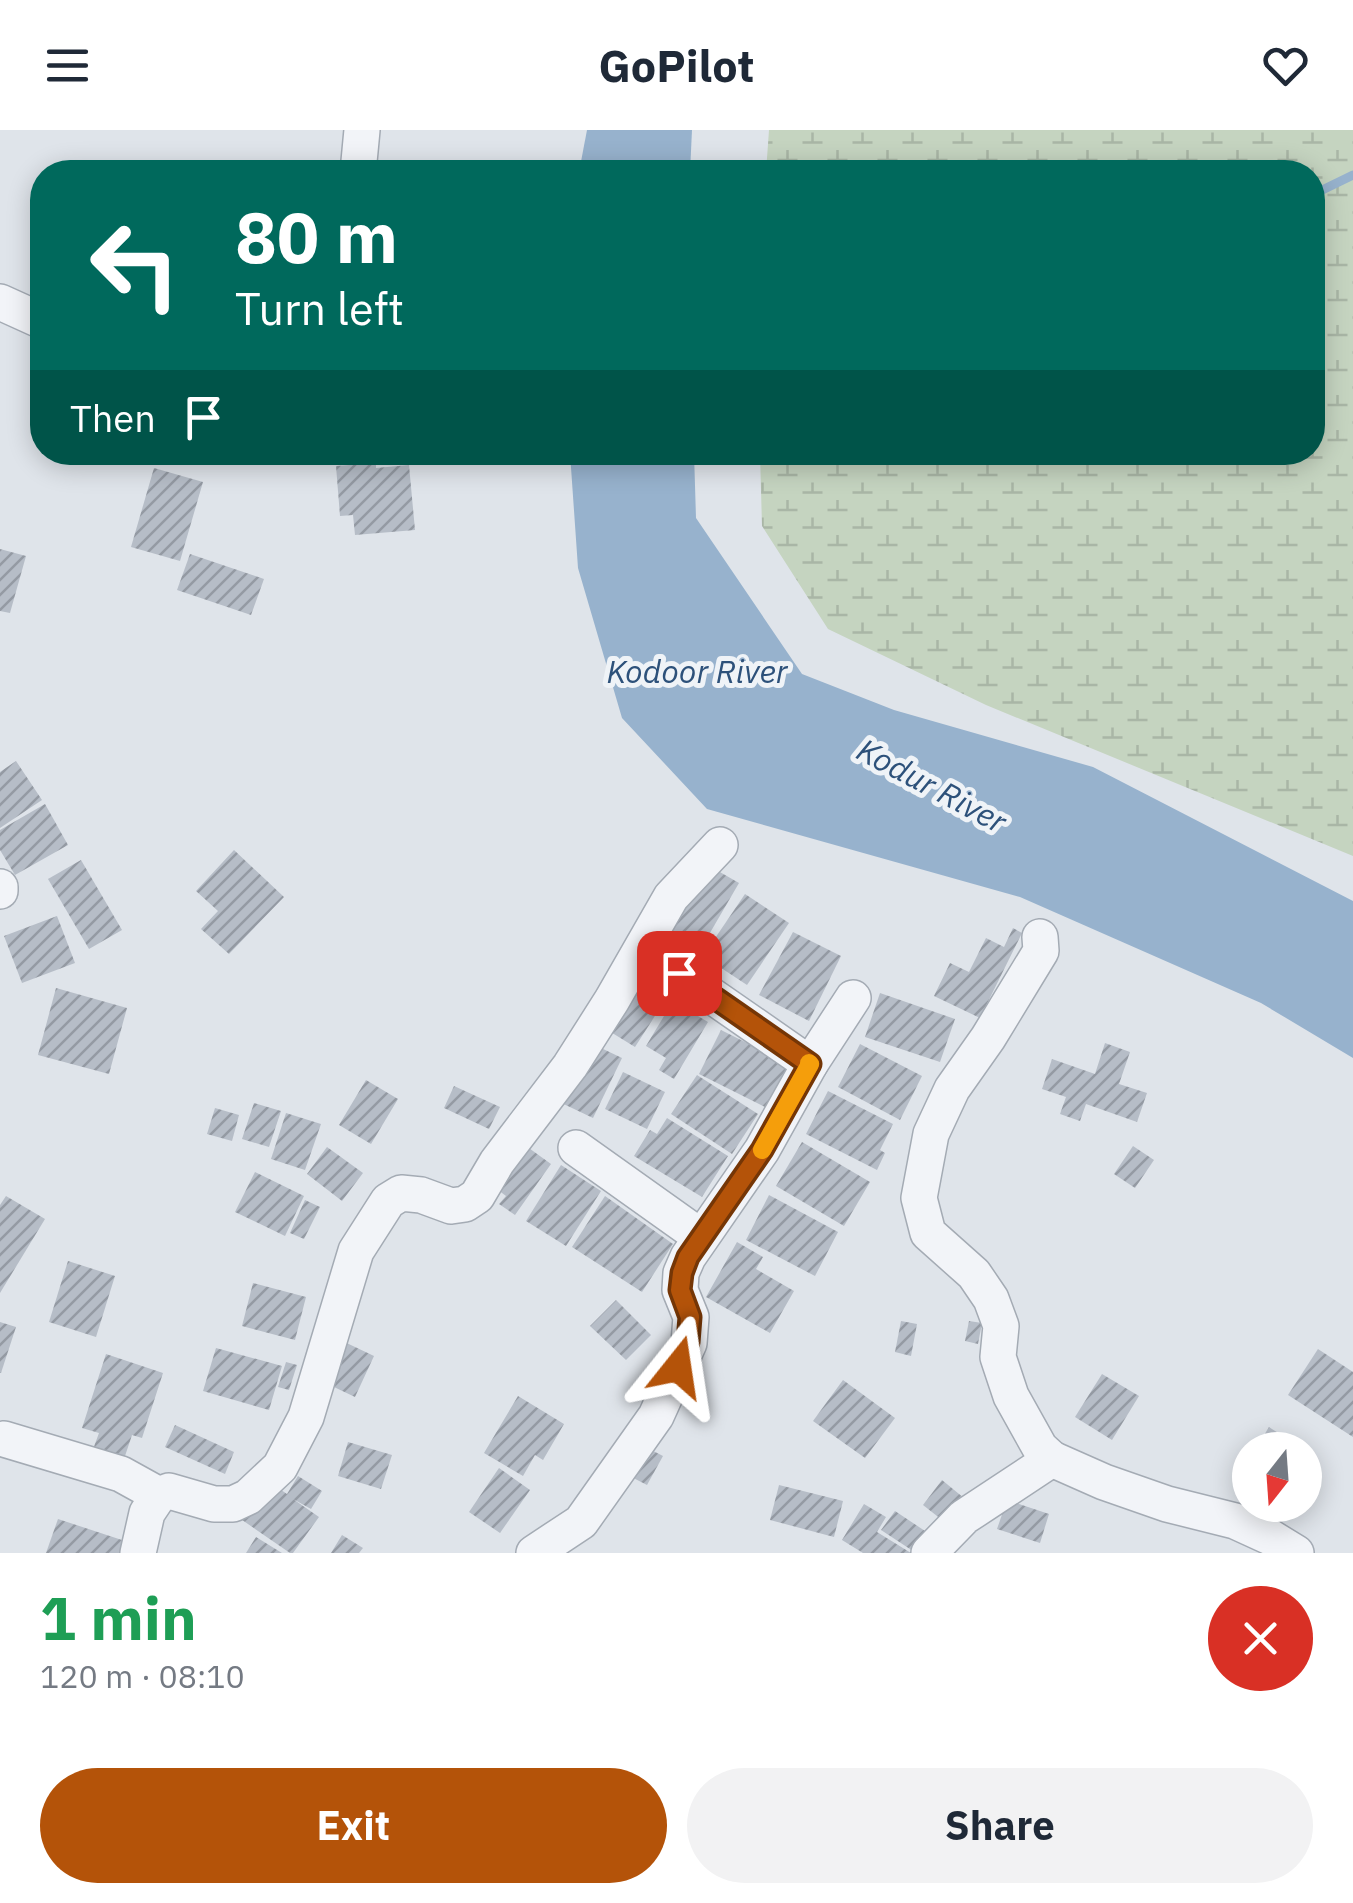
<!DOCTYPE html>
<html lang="en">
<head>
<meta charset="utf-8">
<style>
	body { margin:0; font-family:"IBM Plex Sans",sans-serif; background:#f2f2f3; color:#1f2937; height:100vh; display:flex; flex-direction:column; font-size:38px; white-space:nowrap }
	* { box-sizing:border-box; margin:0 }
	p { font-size:32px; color:#747a83 }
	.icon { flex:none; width:55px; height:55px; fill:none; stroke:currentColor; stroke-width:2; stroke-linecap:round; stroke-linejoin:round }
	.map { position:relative; height:1423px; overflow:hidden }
	.side { display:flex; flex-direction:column; background:#fff; flex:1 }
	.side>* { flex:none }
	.top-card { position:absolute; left:30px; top:30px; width:1295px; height:305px; border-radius:40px; box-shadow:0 5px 25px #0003; background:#00695c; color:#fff; overflow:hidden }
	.needle { width:65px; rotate:197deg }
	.controls { position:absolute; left:1232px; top:1302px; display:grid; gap:20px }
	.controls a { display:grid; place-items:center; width:90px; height:90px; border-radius:50%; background:#fff; box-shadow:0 5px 25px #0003; font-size:50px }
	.pin { position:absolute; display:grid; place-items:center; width:85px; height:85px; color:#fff; margin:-42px; border-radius:20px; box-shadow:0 5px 15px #0006 }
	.me { position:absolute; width:110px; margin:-55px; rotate:15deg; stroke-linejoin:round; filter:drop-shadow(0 0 8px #0008) }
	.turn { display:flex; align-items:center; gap:35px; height:210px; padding:0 40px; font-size:45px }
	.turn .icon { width:130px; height:130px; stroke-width:2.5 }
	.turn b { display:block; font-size:70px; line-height:85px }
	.then { display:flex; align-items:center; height:95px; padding:0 40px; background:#0003; gap:20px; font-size:38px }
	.round { display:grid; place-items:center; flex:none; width:105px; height:105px; border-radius:52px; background:#f2f2f3 }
	.head { display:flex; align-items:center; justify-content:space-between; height:170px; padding:0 40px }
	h1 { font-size:60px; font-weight:700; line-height:75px; color:#1e9e55 }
	.cta { display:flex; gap:20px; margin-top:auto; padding:20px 40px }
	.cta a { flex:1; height:115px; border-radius:60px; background:#b45309; color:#fff; font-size:40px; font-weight:700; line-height:115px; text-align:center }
	.cta a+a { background:#f2f2f3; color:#1f2937 }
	header { display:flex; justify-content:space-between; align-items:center; height:130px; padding:0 40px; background:#fff; font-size:45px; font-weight:700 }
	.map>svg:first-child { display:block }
</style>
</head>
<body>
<header><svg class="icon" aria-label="menu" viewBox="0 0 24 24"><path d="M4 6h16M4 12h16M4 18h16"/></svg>GoPilot<svg class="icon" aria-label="heart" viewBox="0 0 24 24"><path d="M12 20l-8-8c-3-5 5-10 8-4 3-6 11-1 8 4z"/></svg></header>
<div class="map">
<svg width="1353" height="1423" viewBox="0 0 1353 1423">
	<defs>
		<pattern id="wetland-marsh" width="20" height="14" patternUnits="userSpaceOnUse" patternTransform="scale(2.5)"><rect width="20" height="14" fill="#c5d4c0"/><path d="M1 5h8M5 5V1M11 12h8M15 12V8" fill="none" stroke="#a9b6a6"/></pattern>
		<pattern id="building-hatch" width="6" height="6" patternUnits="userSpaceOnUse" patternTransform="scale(2.5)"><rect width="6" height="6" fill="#b6bdc7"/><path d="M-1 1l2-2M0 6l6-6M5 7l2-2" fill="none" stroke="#949aa3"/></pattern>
	</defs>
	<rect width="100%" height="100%" fill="#dfe4ea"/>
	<path fill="url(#wetland-marsh)" d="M769,0H1353V726L986,575L828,499L762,396L760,323L1312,322V42H766Z"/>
	<g fill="#97b2cd">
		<path d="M587,0H692L690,42H579Z"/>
		<path d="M570,323H694L696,388L802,544L894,580L1093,637L1353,771V928L1261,873L1020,767L707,679L622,588L578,438Z"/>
	</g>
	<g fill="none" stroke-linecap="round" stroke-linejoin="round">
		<path stroke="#97b2cd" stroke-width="9" d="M1312,65L1353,45"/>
	</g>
	<g fill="url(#building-hatch)">
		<path d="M376,333V338L409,335L415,400L355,405L353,385L340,386L336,336Z"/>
		<path d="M154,338L203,352L180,431L131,417Z"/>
		<path d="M0,419L26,426L10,483L0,481Z"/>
		<path d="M190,424L264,449L251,485L177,460Z"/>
		<path d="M16,631L42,670L0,698V642Z"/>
		<path d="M45,674L68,715L15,745L0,720V700Z"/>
		<path d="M234,720L284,767L229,824L201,799L218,781L196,761Z"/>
		<path d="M692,726L739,753L700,820L653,794Z"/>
		<path d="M81,730L122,800L89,819L48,749Z"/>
		<path d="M745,764L789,793L747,855L703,826Z"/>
		<path d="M57,786L75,833L22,853L4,806Z"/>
		<path d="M1013,798L1022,803L980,888L934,866L950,833L969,842L986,808L1004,817Z"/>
		<path d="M793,802L841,826L809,891L759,865Z"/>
		<path d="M629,840L669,864L635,917L596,893Z"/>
		<path d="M56,858L127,878L109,944L38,925Z"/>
		<path d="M880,863L955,889L940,932L865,907Z"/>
		<path d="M673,871L708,892L674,949L659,940L666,928L646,916Z"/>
		<path d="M721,900L789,934L767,978L699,944Z"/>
		<path d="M580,908L622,928L593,988L551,968Z"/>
		<path d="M1105,913L1130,922L1119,954L1147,963L1137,992L1086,974L1080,991L1060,984L1066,967L1042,959L1052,929L1095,944Z"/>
		<path d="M860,914L922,946L900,990L838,957Z"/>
		<path d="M623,942L665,962L647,999L605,979Z"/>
		<path d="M697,945L758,984L732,1024L671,984Z"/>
		<path d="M366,950L398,969L371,1014L339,995Z"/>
		<path d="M454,956L500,977L489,999L444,978Z"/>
		<path d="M828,961L893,994L880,1020L885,1023L877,1040L806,1004Z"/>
		<path d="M254,973L281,981L269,1017L242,1009Z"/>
		<path d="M215,978L239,985L232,1011L207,1004Z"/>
		<path d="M286,983L321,994L305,1040L271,1029Z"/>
		<path d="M667,988L728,1026L702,1067L634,1026L650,1000L657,1004Z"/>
		<path d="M515,1008L551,1034L515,1085L499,1074L506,1066L485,1050Z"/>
		<path d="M802,1012L870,1052L844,1096L776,1056Z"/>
		<path d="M1133,1016L1154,1030L1135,1058L1114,1044Z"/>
		<path d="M327,1017L363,1043L342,1071L307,1044Z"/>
		<path d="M561,1035L601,1061L566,1116L526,1091Z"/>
		<path d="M255,1042L304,1066L285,1106L235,1082Z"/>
		<path d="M769,1065L838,1102L815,1146L746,1110Z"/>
		<path d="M6,1066L45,1089L0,1163V1075Z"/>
		<path d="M605,1066L673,1114L642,1162L572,1117Z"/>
		<path d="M305,1070L320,1077L304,1109L290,1103Z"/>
		<path d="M737,1112L763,1127L756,1139L794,1161L770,1203L706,1167Z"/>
		<path d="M68,1131L115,1146L96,1207L49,1192Z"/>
		<path d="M253,1153L306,1167L295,1210L242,1196Z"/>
		<path d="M616,1170L651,1205L626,1230L590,1196Z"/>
		<path d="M901,1191L917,1194L911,1226L895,1222Z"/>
		<path d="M969,1191L982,1193L978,1214L965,1211Z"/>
		<path d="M0,1192L16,1197L1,1243H0Z"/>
		<path d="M334,1207L374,1226L355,1267L315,1248Z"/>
		<path d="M216,1218L282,1236L269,1280L203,1261Z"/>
		<path d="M1318,1219L1353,1242V1307L1288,1265Z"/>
		<path d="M106,1224L163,1243L142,1308L132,1305L123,1332L92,1322L99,1303L82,1298Z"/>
		<path d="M286,1232L297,1235L289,1260L278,1257Z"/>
		<path d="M1102,1244L1139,1266L1112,1310L1075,1287Z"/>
		<path d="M843,1250L895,1288L865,1328L813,1291Z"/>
		<path d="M518,1266L564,1294L543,1330L535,1325L523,1346L484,1323Z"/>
		<path d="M175,1295L234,1322L225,1344L165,1317Z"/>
		<path d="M1269,1297L1305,1320H1255Z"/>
		<path d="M622,1305L663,1326L647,1355L606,1334Z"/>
		<path d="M348,1312L392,1325L381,1359L338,1346Z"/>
		<path d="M499,1338L530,1360L500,1403L469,1382Z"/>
		<path d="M259,1345L287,1364L298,1346L322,1361L311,1379L293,1369L319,1387L293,1423H290L232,1383Z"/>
		<path d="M942,1350L970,1373L951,1397L923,1375Z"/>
		<path d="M779,1355L843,1371L834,1407L770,1390Z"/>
		<path d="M1007,1370L1049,1384L1040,1413L997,1399Z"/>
		<path d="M864,1374L886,1387L877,1402L911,1423H863L842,1410Z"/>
		<path d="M895,1381L937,1409L916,1423L881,1400Z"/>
		<path d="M58,1389L128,1412L125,1423H46Z"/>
		<path d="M342,1405L363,1418L359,1423H331Z"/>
		<path d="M256,1407L282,1423H246Z"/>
	</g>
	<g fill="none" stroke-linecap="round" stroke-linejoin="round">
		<g stroke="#a4abb4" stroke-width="38">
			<g id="minor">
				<path d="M358,42L362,0"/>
				<path d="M0,172L42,191"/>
				<path d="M0,757V761"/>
				<path d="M679,843L810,934"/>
				<path d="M576,1018L701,1107"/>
				<path d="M4,1309L121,1344L159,1365"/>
				<path d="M1052,1329L1104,1352L1167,1374L1235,1391L1270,1407L1296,1423"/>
				<path d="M138,1423L147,1383L159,1365L169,1361L214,1374H233L248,1367L280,1337L306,1287L356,1121L388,1071L401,1063L421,1065L451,1076L465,1074L477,1066L497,1032L570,936L612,870L671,767L720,715"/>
				<path d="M534,1423L581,1392L656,1286L689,1213L691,1187L680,1160L681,1143L688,1127L762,1020L810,934L853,868"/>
				<path d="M929,1423L964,1387L1052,1329L1040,1318L1011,1266L998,1227L1001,1196L991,1169L974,1144L928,1103L919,1068L931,1004L952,959L988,908L1041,821L1040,807"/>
			</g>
		</g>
		<use href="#minor" stroke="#f2f4f8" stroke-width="35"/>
	</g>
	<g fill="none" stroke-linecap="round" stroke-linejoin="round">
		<g stroke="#753606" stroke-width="25">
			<path id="route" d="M678,1237L688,1212L690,1187L680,1160L682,1143L688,1127L762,1020L810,934L679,843"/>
		</g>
		<use href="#route" stroke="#b45309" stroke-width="18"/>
		<path stroke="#f59e0b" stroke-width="18" d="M762,1020L810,934L809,933"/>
	</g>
	<g text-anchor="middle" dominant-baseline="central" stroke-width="10" stroke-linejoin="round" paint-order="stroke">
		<g font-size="32" font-style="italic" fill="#2d517a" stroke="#eff3f7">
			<text x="697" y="541">Kodoor River</text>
			<text transform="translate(932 655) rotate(28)">Kodur River</text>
		</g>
	</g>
</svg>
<div class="controls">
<a><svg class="needle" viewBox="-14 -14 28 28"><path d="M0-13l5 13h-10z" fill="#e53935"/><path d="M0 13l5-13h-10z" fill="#747a83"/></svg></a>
</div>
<div class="pin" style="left:679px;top:843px;background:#d93025"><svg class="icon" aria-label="arrive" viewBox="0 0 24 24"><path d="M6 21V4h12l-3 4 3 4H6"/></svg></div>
<svg class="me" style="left:678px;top:1237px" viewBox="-20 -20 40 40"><path d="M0-17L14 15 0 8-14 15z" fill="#b45309" stroke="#fff" stroke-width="4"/></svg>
<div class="top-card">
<div class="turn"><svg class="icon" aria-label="left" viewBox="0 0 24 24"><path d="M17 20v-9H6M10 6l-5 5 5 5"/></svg><div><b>80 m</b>Turn left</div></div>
<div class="then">Then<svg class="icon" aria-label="arrive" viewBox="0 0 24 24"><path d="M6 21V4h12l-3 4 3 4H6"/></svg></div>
</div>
</div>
<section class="side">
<div class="head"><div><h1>1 min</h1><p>120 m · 08:10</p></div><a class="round" style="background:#d93025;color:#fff"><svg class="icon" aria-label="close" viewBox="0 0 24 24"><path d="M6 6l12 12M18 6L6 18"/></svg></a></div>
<div class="cta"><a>Exit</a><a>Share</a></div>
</section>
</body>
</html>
